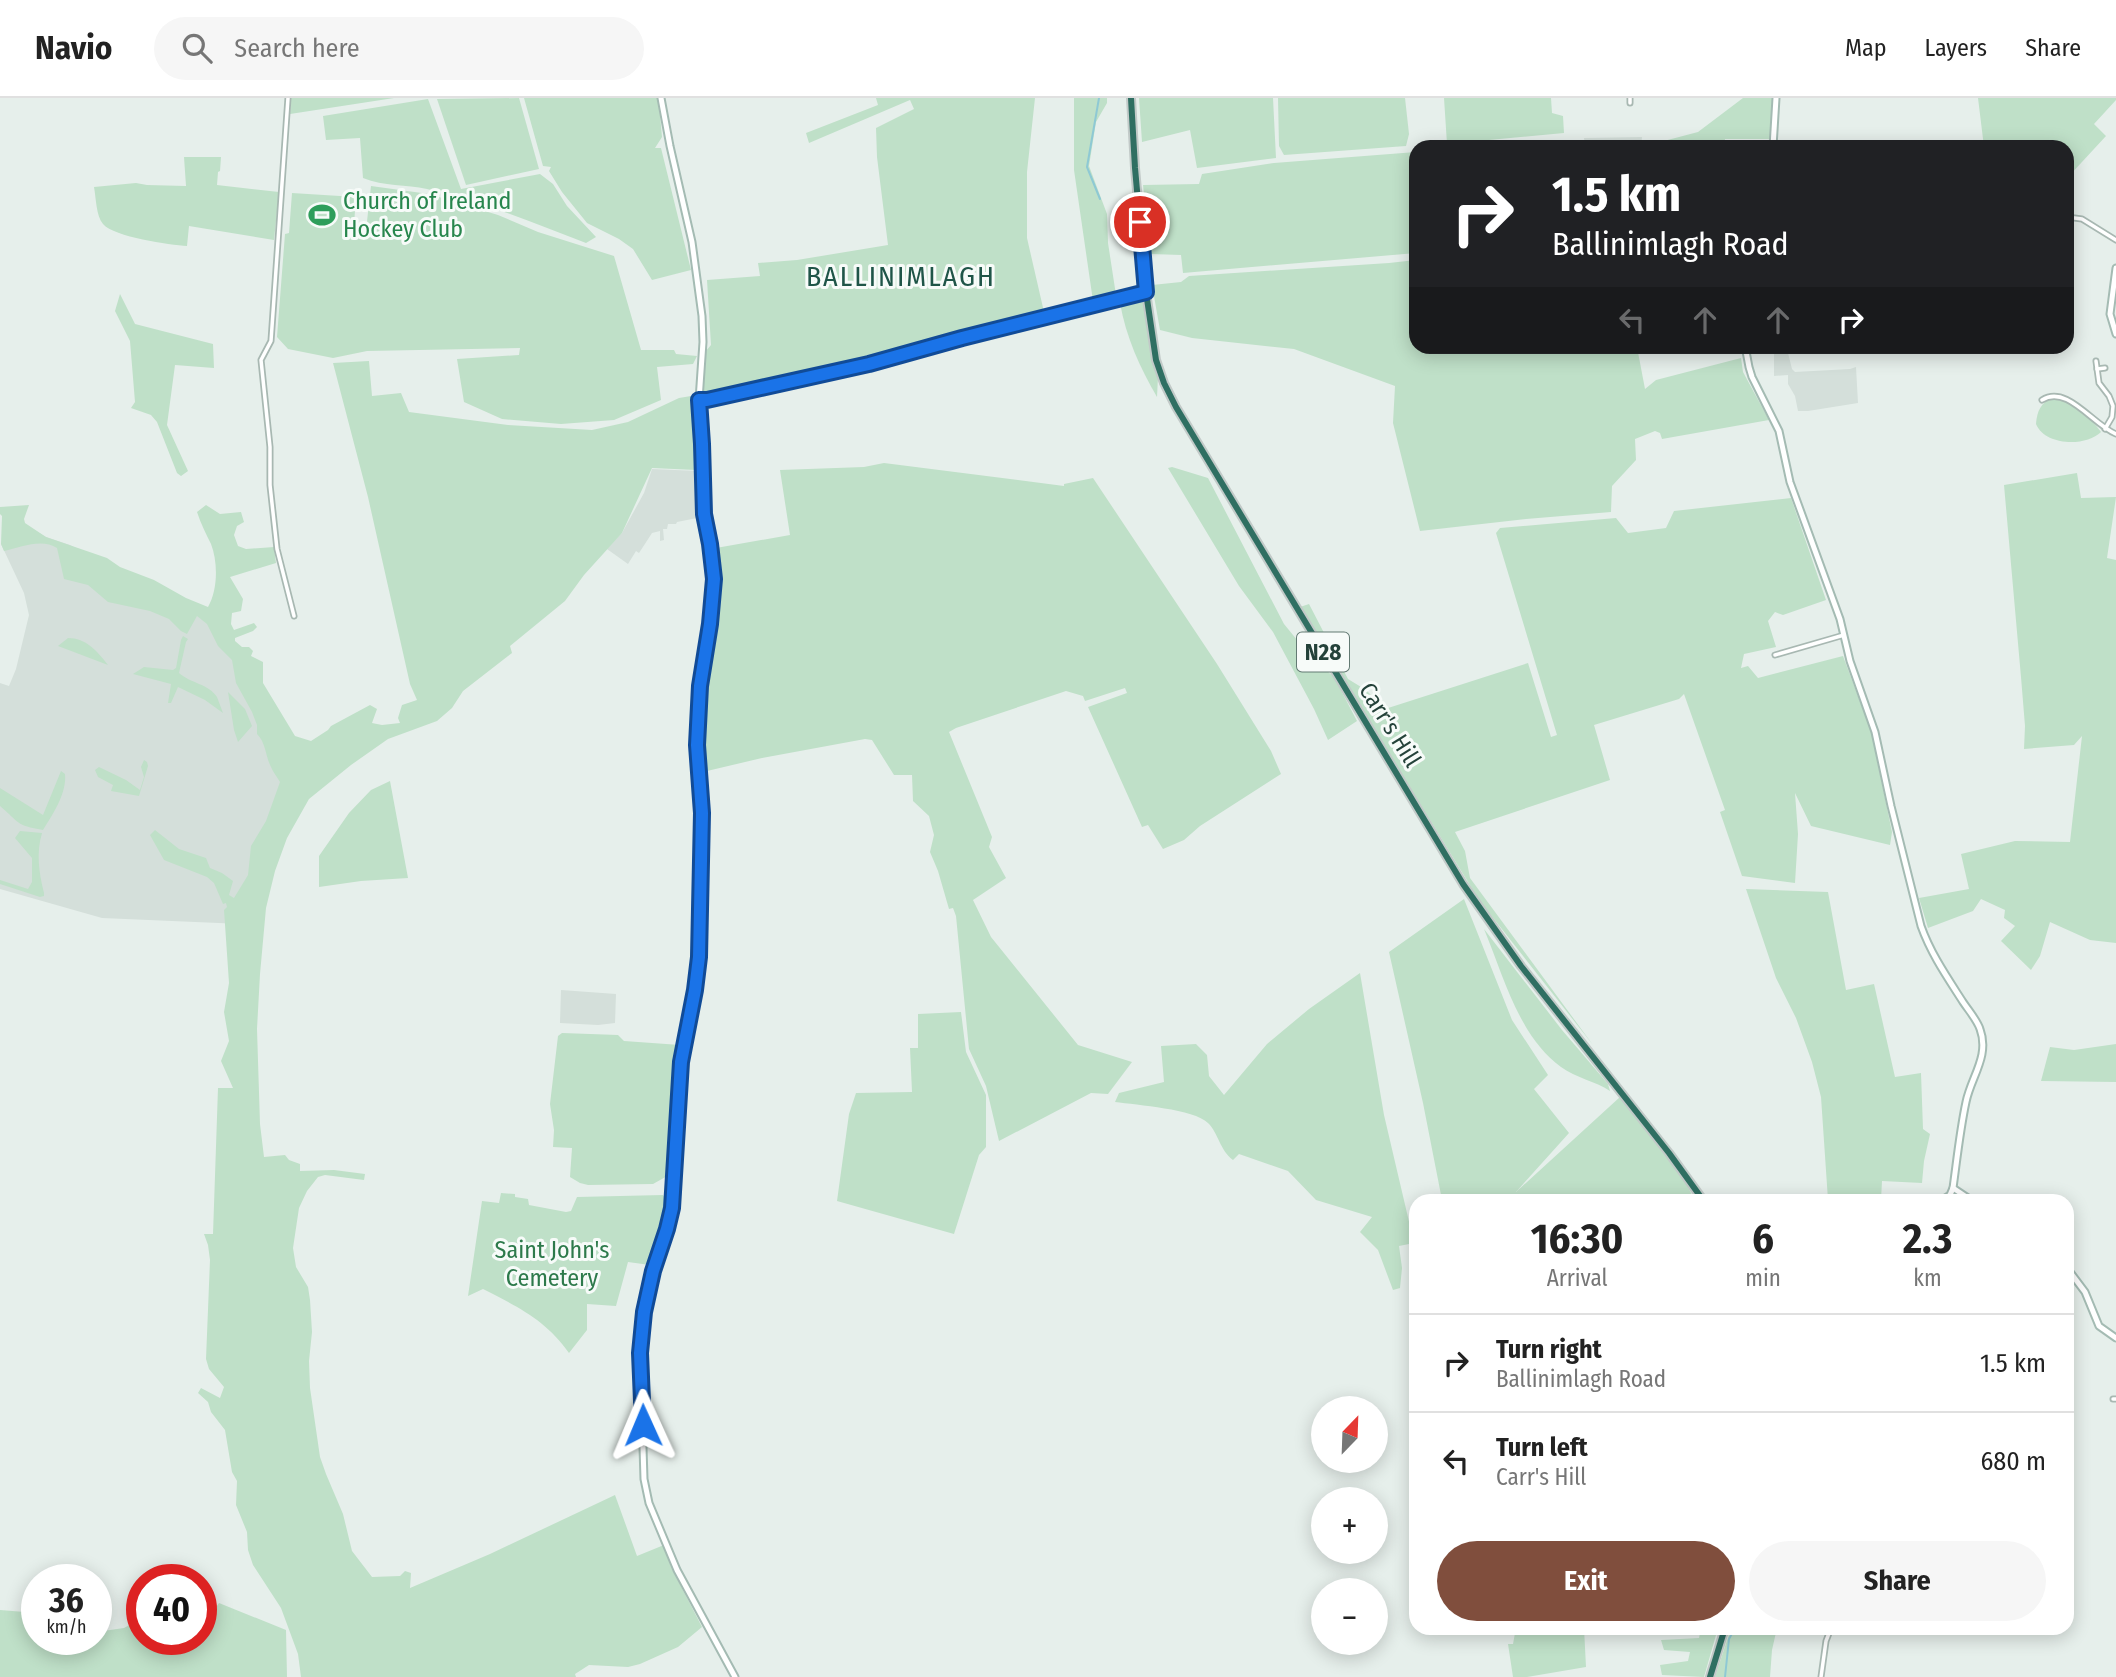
<!DOCTYPE html>
<html lang="en">
<head>
<meta charset="utf-8">
<style>
	body { margin:0; font-family:"Fira Sans Condensed",sans-serif; background:#f6f6f6; color:#222; height:100vh; display:flex; flex-direction:column; font-size:26px; white-space:nowrap }
	* { box-sizing:border-box; margin:0 }
	p { font-size:23px; color:#767676 }
	.icon { flex:none; width:38px; height:38px; fill:none; stroke:currentColor; stroke-width:2; stroke-linecap:round; stroke-linejoin:round }
	.map { position:relative; flex:1; overflow:hidden }
	.side { position:absolute; left:1409px; top:1096px; width:665px; height:441px; display:flex; flex-direction:column; background:#fff; border-radius:21px; box-shadow:0 4px 18px #0003 }
	.side>* { flex:none }
	.hud { position:absolute; left:1409px; top:42px; width:665px; height:214px; border-radius:21px; box-shadow:0 4px 18px #0003; background:#202124; color:#fff; overflow:hidden }
	.needle { width:46px; rotate:23deg }
	.buttons { position:absolute; left:1311px; top:1298px; display:grid; gap:14px }
	.buttons a { display:grid; place-items:center; width:77px; height:77px; border-radius:50%; background:#fff; box-shadow:0 4px 18px #0003; font-size:35px }
	.speed { position:absolute; left:21px; top:1466px; display:flex; gap:14px; font-size:35px; font-weight:700; text-align:center }
	.speed>* { display:grid; place-content:center; width:91px; height:91px; border-radius:50%; background:#fff; box-shadow:0 4px 18px #0003; line-height:1 }
	.speed small { font-size:18px; font-weight:400 }
	.speed .limit { border:10px solid #d22; background:#fff; color:#111 }
	.pin { position:absolute; display:grid; place-items:center; width:60px; height:60px; color:#fff; margin:-30px; border:4px solid #fff; border-radius:50%; box-shadow:0 2px 7px #0007 }
	.me { position:absolute; width:77px; margin:-38px; rotate:359deg; stroke-linejoin:round; filter:drop-shadow(0 0 5px #0008) }
	.turn { display:flex; align-items:center; gap:24px; height:147px; padding:0 28px; font-size:32px }
	.turn .icon { width:91px; height:91px; stroke-width:2.5 }
	.turn b { display:block; font-size:49px; line-height:60px }
	.lanes { display:flex; align-items:center; height:66px; padding:0 28px; background:#0003; justify-content:center; gap:35px; direction:ltr }
	.lanes .off { opacity:.35 }
	.eta { display:flex; justify-content:space-evenly; align-items:center; height:119px; text-align:center }
	.eta b { font-size:42px; font-weight:700; line-height:49px }
	.cta { display:flex; gap:14px; margin-top:auto; padding:14px 28px }
	.cta a { flex:1; height:80px; border-radius:42px; background:#804e3d; color:#fff; font-size:28px; font-weight:700; line-height:80px; text-align:center }
	.cta a+a { background:#f6f6f6; color:#222 }
	ul { padding:0; list-style:none }
	li { display:flex; align-items:center; gap:21px; height:98px; padding:0 28px; border-top:2px solid #e0e0e0 }
	li div { flex:1 }
	li b { display:block; font-size:26px }
	li em { font-style:normal }
	header { display:flex; align-items:center; gap:42px; box-sizing:border-box; height:98px; padding:0 35px; background:#fff; border-bottom:2px solid #e0e0e0 }
	header strong { font-size:33px }
	nav { display:flex; gap:38px; margin-inline-start:auto; font-size:24px }
	.search { width:490px; height:63px; background:#f6f6f6; display:flex; align-items:center; gap:18px; box-sizing:border-box; padding:0 24px; border-radius:38px; color:#767676; font-size:26px }
	.map>svg:first-child { display:block }
</style>
</head>
<body>
<header>
<strong>Navio</strong>
<div class="search"><svg class="icon" aria-label="search" viewBox="0 0 24 24"><circle cx="10" cy="10" r="6"/><path d="M15 15l6 6"/></svg>Search here</div>
<nav><a>Map</a><a>Layers</a><a>Share</a></nav>
</header>
<div class="map">
<svg width="2116" height="1579" viewBox="0 0 2116 1579">
	<rect width="100%" height="100%" fill="#e6efeb"/>
	<g fill="#d4dfda">
		<path d="M1642,39L1641,49H1585L1584,40Z"/>
		<path d="M1774,255H1788L1792,271L1795,274L1850,271L1856,269L1858,305L1808,313H1798L1795,298L1788,286V277L1774,278Z"/>
		<path d="M652,371L698,373L696,409L697,420L677,424L676,426H668L667,431H663L664,442L660,443V433L652,435L639,455L636,453L628,466L607,451L622,435L644,395Z"/>
		<path d="M19,423L46,439L70,447L213,523L292,671L242,826L102,820L0,791V585L9,588L16,571L29,517L24,495L1,446Z"/>
		<path d="M561,892L616,896L615,925L598,927L560,925Z"/>
	</g>
	<g fill="#bfe0c8">
		<path d="M291,0H394L290,16Z"/>
		<path d="M519,0L539,71L466,87L437,1Z"/>
		<path d="M524,0H657L659,6L662,39L655,50H661L691,172L652,182L633,151L619,141L587,125L583,120L562,94L549,73L551,69L543,68Z"/>
		<path d="M876,0H1035L1027,74V140L1044,214L992,225L869,263L713,297L703,296L705,254L711,247L707,182L760,178L758,165L797,162L888,147L877,59L876,30L914,11L910,2L809,45L806,35L878,7Z"/>
		<path d="M1074,0H1107V5L1096,24L1089,68L1107,116L1108,145L1116,197L1093,203L1074,72Z"/>
		<path d="M1139,0H1273L1276,60L1197,70L1190,32L1142,44Z"/>
		<path d="M1278,0H1405L1409,36L1406,48L1284,57L1279,48Z"/>
		<path d="M1444,0H1551L1552,15L1563,18L1564,35L1447,46Z"/>
		<path d="M1743,0H1773L1770,41H1725L1724,49H1641L1698,34Z"/>
		<path d="M1978,0H2116V2L2094,26L2106,38L2069,78H2067V49H1984Z"/>
		<path d="M428,1L461,91L540,76L553,86L567,108L596,139L586,145C534,125 481,103 427,91C406,86 384,89 363,80L360,40L326,42L323,18Z"/>
		<path d="M1416,54V155L1183,175L1181,157L1151,156L1143,87L1199,86L1202,76L1274,65Z"/>
		<path d="M184,59H221L220,73L218,74L217,87L279,94L274,142L189,128L187,148C170,147 114,139 103,126C96,118 96,99 94,89L136,85L147,87L186,88Z"/>
		<path d="M371,88L429,96L498,117L538,134L614,158L641,252H674L676,256L697,258L693,266L657,269L661,302L614,322L561,326L502,321L464,304L457,261L519,257L520,250L367,253L333,260L288,251L277,239L285,136L289,135L292,95L356,99L353,140L365,141Z"/>
		<path d="M1416,162V248L1637,249L1645,291L1656,282L1741,260L1743,274L1769,322L1662,341L1660,335L1655,333L1635,341L1636,362L1612,388L1611,414L1526,421L1420,433L1393,325L1395,288L1294,251L1192,240L1160,232L1152,187L1181,184L1189,178L1389,165Z"/>
		<path d="M120,196L135,226L213,246L214,270L175,267L167,327L188,373L181,378L177,375L157,324L151,317L131,310L135,304L130,243L115,213Z"/>
		<path d="M1143,200L1158,279L1157,299C1140,270 1126,239 1120,205Z"/>
		<path d="M369,263L372,298L401,295L409,314L508,327L592,332L628,324L679,300L697,297L699,347L696,372L652,370L622,435L584,477L565,503L510,548L512,555L463,593L452,610L437,623L388,641L351,667L309,701L287,740L275,773L266,810L260,876L257,931L260,1026L264,1059L285,1057L289,1062L300,1066V1073L334,1072L365,1076L364,1082L325,1077L318,1079L307,1093L299,1110L293,1150L296,1169L308,1189L310,1202L312,1234L309,1263L310,1290L320,1359L326,1376L343,1416L352,1453L372,1479L400,1478L405,1473L411,1475L410,1490L490,1456L615,1397L637,1458L664,1447L671,1469L702,1529L678,1549L640,1566L628,1569L589,1567L575,1576L576,1579H301L298,1556L281,1510L253,1467L248,1452L247,1434L236,1407L237,1383L232,1374L225,1332L211,1314L208,1304L198,1295L201,1290L220,1300L224,1289L209,1271L206,1261L210,1162L208,1147L204,1136H213L218,990H233L221,963L229,943L224,914L229,885L224,812L227,809L226,805L223,806L214,785L207,779L164,762L150,737L155,732L179,751L206,760L210,770L222,775L233,783L229,797L234,800L248,777L251,748L266,723L280,684C277,679 273,674 271,669C265,657 266,645 257,636V627L252,614L236,585L232,562L218,548L207,526L197,518L187,536L181,533L169,521L150,513L108,504L88,487L64,481L57,450C42,440 21,449 4,453L1,446L2,418L0,416V409L29,407L24,421L25,425L46,439L107,460L120,469L154,482L186,500L208,509C218,492 218,464 211,446C206,436 201,426 197,414L206,407L220,416L241,414L244,424L237,428L234,437L238,448L246,451L274,449L276,465L230,479L243,501L241,513L232,515L231,526L234,532L254,525L257,529L253,533L235,540V543L242,549H249L253,553L251,558L263,564V585L295,638L311,643L328,632L331,628L370,607L377,611L372,625L382,627L400,625L398,620L402,607L417,602L410,586L368,399L333,265Z"/>
		<path d="M2053,300C2072,302 2090,319 2101,334C2086,349 2045,348 2036,326C2037,313 2041,304 2053,300Z"/>
		<path d="M884,365L1064,388V386L1093,380L1217,566L1271,653L1281,676L1200,728L1184,742L1163,751L1148,727L1142,729L1088,609L1127,595L1125,590L1085,603L1083,598L1066,593L956,630L949,634L992,739L989,749L1006,780L973,802L991,839L1078,947L1132,964L1108,996L1091,995L999,1043L986,988L969,951L956,818L953,810L949,811L938,773L930,754L934,737L929,718L913,703L912,677H894L872,642L865,641L762,660L707,673L701,644L706,589L720,500L716,450L790,437L780,372L864,369Z"/>
		<path d="M1172,369L1208,380L1284,526L1311,559L1334,579L1357,623L1328,642L1314,611L1273,534L1239,488L1168,370Z"/>
		<path d="M2077,375L2081,400L2116,399L2107,460L2116,462V845L2090,842L2050,824L2040,858L2031,872L2001,843L2015,828L2004,820L2005,812L1981,801L1973,813L1928,830L1919,800L1969,791L1961,756L2015,743L2070,744L2082,638L2074,647L2024,651L2025,628L2021,579L2004,387Z"/>
		<path d="M1791,400L1826,502L1783,517L1775,514L1768,523L1776,549L1744,556L1741,570L1748,568L1758,580L1843,558L1871,633L1892,734L1890,747L1811,728L1795,695L1798,736L1795,785L1742,778L1720,714L1725,712L1684,596L1679,601L1594,627L1610,682L1455,734L1465,753L1470,780L1593,947L1479,802L1300,509L1309,506L1348,581L1366,592L1385,611L1528,565L1551,639L1557,637L1496,435L1500,430L1616,420L1628,435L1666,430L1674,413Z"/>
		<path d="M183,538L188,541L186,544L179,575C190,585 209,586 217,599C219,604 221,610 223,615L205,602L178,589L171,605H168L171,586L133,576L144,569L173,572L176,570L181,542Z"/>
		<path d="M68,540C86,540 97,553 108,567L58,548Z"/>
		<path d="M228,594L245,611L252,628L238,644L234,632Z"/>
		<path d="M144,662L147,664L148,668L139,698L111,693L113,687L98,679L95,672L99,669L126,682L140,692L144,679L141,669Z"/>
		<path d="M61,673L65,676C67,695 53,716 43,732C15,727 20,725 0,708V690L43,717Z"/>
		<path d="M390,683L408,780L361,783L319,789V758L349,715L371,692Z"/>
		<path d="M20,733L42,735C36,755 39,775 44,795V798L40,799L0,786V782L28,791L32,784V760L15,740Z"/>
		<path d="M1746,791L1828,794L1846,892L1874,886L1895,979L1921,975L1923,1031L1930,1036L1924,1063L1922,1085L1882,1083L1881,1102H1828L1821,999L1812,964L1796,920L1776,880Z"/>
		<path d="M1464,801L1512,922L1548,977L1534,991L1569,1035L1516,1094L1620,999L1684,1082L1695,1102H1442L1423,1005L1389,854Z"/>
		<path d="M1484,831L1562,932L1608,986L1610,993C1595,983 1576,980 1561,969C1518,937 1504,879 1484,831Z"/>
		<path d="M1360,875L1384,1017L1414,1145L1399,1148L1402,1170L1400,1190L1393,1192L1378,1152L1360,1134L1372,1119L1316,1102L1288,1073L1239,1056L1233,1062C1219,1051 1219,1036 1208,1025C1194,1011 1137,1007 1115,1004L1119,995L1164,984L1161,948L1196,946L1207,957L1209,978L1224,997L1267,946L1309,911Z"/>
		<path d="M961,914L966,954L986,997V1049L979,1057L954,1136L837,1103L849,1016L856,995L912,994L910,950H918V916Z"/>
		<path d="M562,935L618,937L624,943L680,947C674,991 673,1034 669,1077L653,1086L588,1087L580,1085L570,1079L572,1050L553,1049L554,1032L550,1006L558,938Z"/>
		<path d="M2116,946V984L2041,983L2050,949L2074,952Z"/>
		<path d="M501,1095L515,1096V1099L528,1101L529,1107L566,1114L571,1113L577,1099L663,1097L666,1101L664,1121L650,1167L628,1164L616,1208L587,1206V1232L569,1255C546,1222 518,1209 483,1191L468,1198L482,1103L499,1105Z"/>
		<path d="M201,1502L217,1508L219,1505L286,1532L287,1579H0V1512L37,1515V1542H96V1534L124,1530L142,1520V1542H201Z"/>
		<path d="M1584,1530L1586,1569L1527,1579H1513L1508,1546H1513L1515,1535Z"/>
		<path d="M1701,1530H1718L1704,1579L1662,1577L1660,1567L1688,1563L1690,1554L1664,1552L1661,1542L1699,1540Z"/>
		<path d="M1731,1530H1777L1772,1552L1770,1579H1715Z"/>
	</g>
	<g fill="none" stroke-linecap="round" stroke-linejoin="round">
		<g stroke="#8ec9d4" stroke-width="2">
			<path d="M1099,0L1087,69L1100,101"/>
			<path d="M1725,1579L1729,1541L1735,1530"/>
		</g>
		<g stroke="#a8b8b2" stroke-width="7">
			<g id="street">
				<path d="M288,0L271,243L261,262L270,349V387L277,451L294,518"/>
				<path d="M1630,5V0"/>
				<path d="M2067,119L2082,121L2116,142"/>
				<path d="M2096,263L2099,285L2109,298L2113,308L2112,319L2105,331"/>
				<path d="M2097,271L2105,270"/>
				<path d="M699,302H707L869,266L962,240L1146,194"/>
				<path d="M2042,302C2067,286 2093,327 2116,336"/>
				<path d="M1775,557L1844,537"/>
				<path d="M2113,1301H2116"/>
				<path d="M1821,1579L1826,1543L1831,1530"/>
			</g>
		</g>
		<g stroke="#a4bbb3" stroke-width="9">
			<g id="secondary">
				<path d="M661,0L670,48L692,144L702,218L703,244L699,302L702,346V381L704,416L710,446L714,481L710,526L700,588L697,647L702,715L699,859L695,892L681,964L672,1110L668,1131L653,1173L644,1214L640,1255L644,1381L649,1405L677,1472L735,1579"/>
				<path d="M1773,49L1776,0"/>
				<path d="M2116,170L2110,216L2116,236"/>
				<path d="M1745,248L1749,269L1752,279L1779,333L1790,384L1840,521L1850,563L1875,634L1891,708L1921,828C1931,856 1947,879 1963,904C1969,913 1977,922 1980,931C1990,958 1971,979 1966,1004C1960,1032 1957,1061 1953,1090L1950,1097L1942,1102"/>
				<path d="M1953,1090L1971,1102"/>
				<path d="M2067,1170L2085,1194L2099,1228L2116,1240"/>
			</g>
		</g>
		<g stroke="#c2cac8" stroke-width="10">
			<g id="highway">
				<path d="M1131,0L1135,70L1146,194L1156,262L1164,285L1176,309L1463,786L1521,868L1669,1055L1703,1102"/>
				<path d="M1710,1579L1725,1530"/>
			</g>
		</g>
		<use href="#street" stroke="#fff" stroke-width="3.5"/>
		<use href="#secondary" stroke="#fff" stroke-width="5"/>
		<use href="#highway" stroke="#2f6f62" stroke-width="6"/>
	</g>
	<g fill="none" stroke-linecap="round" stroke-linejoin="round">
		<g stroke="#114b97" stroke-width="18">
			<path id="route" d="M643,1327L640,1255L644,1214L653,1173L667,1131L672,1110L681,964L695,892L699,859L702,715L697,647L700,588L710,526L714,481L710,446L704,416L702,346L699,302H707L869,266L962,240L1146,194L1140,124"/>
		</g>
		<use href="#route" stroke="#1a73e8" stroke-width="12"/>
	</g>
	<defs>
		<g id="stadium-bare" transform="scale(2.1)"><path d="M0-5a6.5 5 0 1 0 0 10a6.5 5 0 1 0 0-10ZM-3.5-1.8h7v3.6h-7Z" fill="#2e9e5b" stroke="#f7fbf9" stroke-width="2.5" paint-order="stroke"/></g>
	</defs>
	<g fill-rule="evenodd">
		<use href="#stadium-bare" x="322" y="117"/>
	</g>
	<g text-anchor="middle" dominant-baseline="central" stroke-width="6" stroke-linejoin="round" paint-order="stroke">
		<rect fill="#f7fbf9" stroke="#637a73" stroke-width="2" x="1297" y="534.5" width="52" height="39" rx="5"/>
		<g font-size="23" font-weight="bold" fill="#24423a">
			<text x="1323" y="554">N28</text>
		</g>
		<g font-size="24" fill="#27864d" stroke="#f7fbf9" text-anchor="start">
			<text x="343" y="103">Church of Ireland<tspan x="343" dy="28">Hockey Club</tspan></text>
		</g>
		<g font-size="24" fill="#24423a" stroke="#f7fbf9">
			<text transform="translate(1390 627) rotate(58)">Carr's Hill</text>
		</g>
		<g font-size="24" fill="#2d7a4b" stroke="#f7fbf9">
			<text x="552" y="1152">Saint John's<tspan x="552" dy="28">Cemetery</tspan></text>
		</g>
		<g font-size="28" letter-spacing="2" fill="#1f5548" stroke="#f7fbf9">
			<text x="901" y="178">BALLINIMLAGH</text>
		</g>
	</g>
</svg>
<div class="buttons">
<a><svg class="needle" viewBox="-14 -14 28 28"><path d="M0-13l5 13h-10z" fill="#e53935"/><path d="M0 13l5-13h-10z" fill="#767676"/></svg></a>
<a>+</a>
<a>−</a>
</div>
<div class="speed"><div>36<small>km/h</small></div><div class="limit">40</div></div>
<div class="pin" style="left:1140px;top:124px;background:#d93025"><svg class="icon" aria-label="arrive" viewBox="0 0 24 24"><path d="M6 21V4h12l-3 4 3 4H6"/></svg></div>
<svg class="me" style="left:643px;top:1327px" viewBox="-20 -20 40 40"><path d="M0-17L14 15 0 8-14 15z" fill="#1a73e8" stroke="#fff" stroke-width="4"/></svg>
<div class="hud">
<div class="turn"><svg class="icon" aria-label="right" viewBox="0 0 24 24"><path d="M7 20v-9h11M14 6l5 5-5 5"/></svg><div><b>1.5 km</b>Ballinimlagh Road</div></div>
<div class="lanes"><svg class="icon off" aria-label="left" viewBox="0 0 24 24"><path d="M17 20v-9H6M10 6l-5 5 5 5"/></svg><svg class="icon off" aria-label="ahead" viewBox="0 0 24 24"><path d="M12 20V5M6 11l6-6 6 6"/></svg><svg class="icon off" aria-label="ahead" viewBox="0 0 24 24"><path d="M12 20V5M6 11l6-6 6 6"/></svg><svg class="icon" aria-label="right" viewBox="0 0 24 24"><path d="M7 20v-9h11M14 6l5 5-5 5"/></svg></div>
</div>
<section class="side">
<div class="eta">
<div><b>16:30</b><p>Arrival</p></div>
<div><b>6</b><p>min</p></div>
<div><b>2.3</b><p>km</p></div>
</div>
<ul>
<li><svg class="icon" aria-label="right" viewBox="0 0 24 24"><path d="M7 20v-9h11M14 6l5 5-5 5"/></svg><div><b>Turn right</b><p>Ballinimlagh Road</p></div><em>1.5 km</em></li>
<li><svg class="icon" aria-label="left" viewBox="0 0 24 24"><path d="M17 20v-9H6M10 6l-5 5 5 5"/></svg><div><b>Turn left</b><p>Carr's Hill</p></div><em>680 m</em></li>
</ul>
<div class="cta"><a>Exit</a><a>Share</a></div>
</section>
</div>
</body>
</html>
